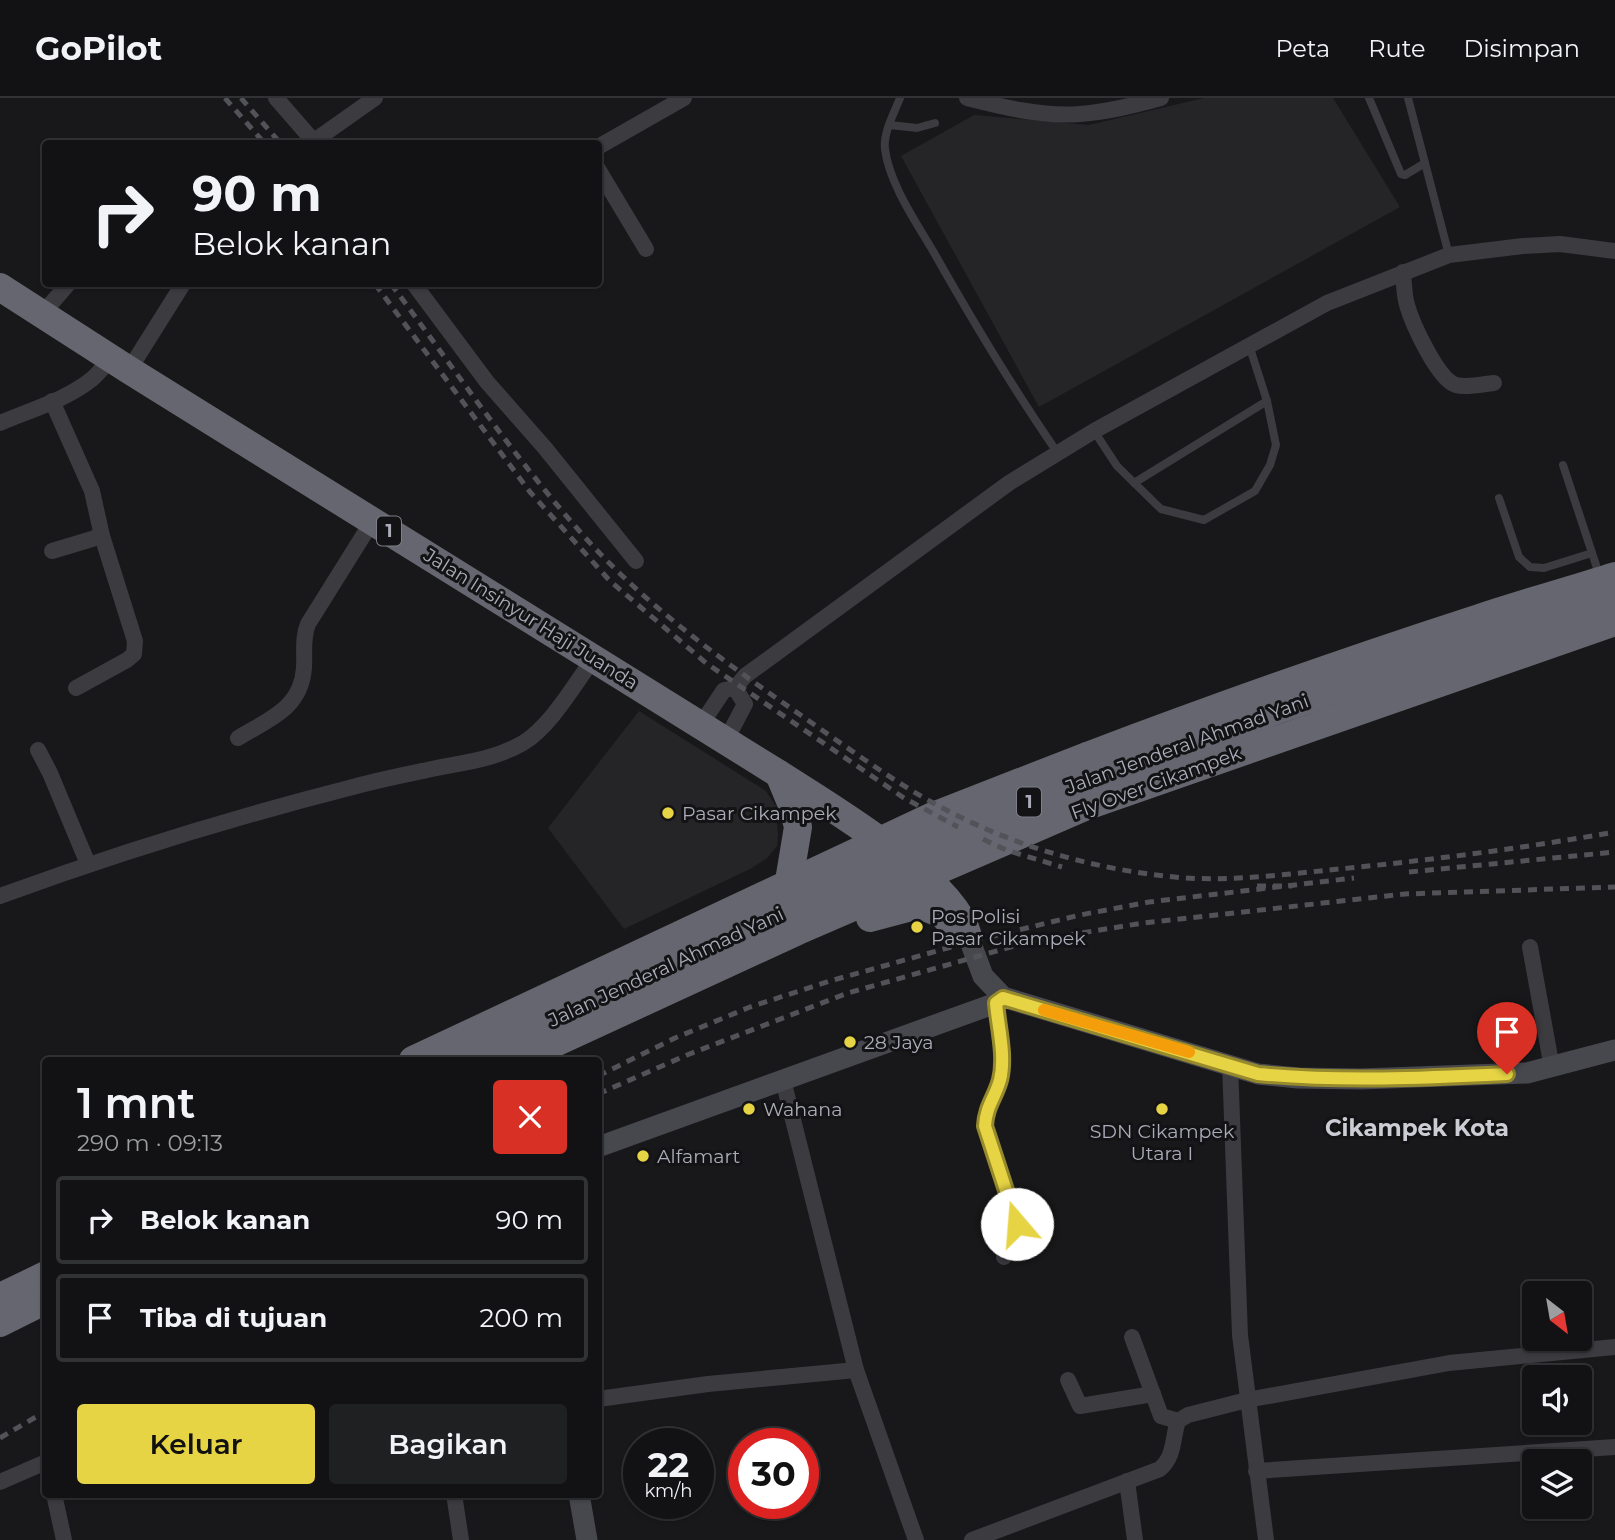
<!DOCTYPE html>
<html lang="id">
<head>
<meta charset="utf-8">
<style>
	body { margin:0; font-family:Montserrat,sans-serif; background:#1f2022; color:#f1f3f6; height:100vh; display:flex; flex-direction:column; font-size:26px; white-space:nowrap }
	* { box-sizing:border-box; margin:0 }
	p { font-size:23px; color:#9c9ea0 }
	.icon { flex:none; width:38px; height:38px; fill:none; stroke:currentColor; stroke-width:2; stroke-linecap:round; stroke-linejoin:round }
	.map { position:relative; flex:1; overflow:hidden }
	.panel { position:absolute; left:42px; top:959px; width:560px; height:441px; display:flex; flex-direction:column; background:#121214; border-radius:7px; box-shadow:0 2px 5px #0004,0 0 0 2px #313234 }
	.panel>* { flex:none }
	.top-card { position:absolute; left:42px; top:42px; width:560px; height:147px; border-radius:7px; box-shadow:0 2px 5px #0004,0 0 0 2px #313234; background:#121214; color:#f1f3f6; overflow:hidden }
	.needle { width:46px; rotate:149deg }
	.fabs { position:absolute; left:1522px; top:1183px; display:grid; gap:14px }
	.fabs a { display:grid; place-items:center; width:70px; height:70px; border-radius:7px; background:#121214; box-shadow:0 2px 5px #0004,0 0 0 2px #313234; font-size:35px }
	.speed { position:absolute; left:623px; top:1330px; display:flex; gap:14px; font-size:35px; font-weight:700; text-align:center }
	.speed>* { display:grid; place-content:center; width:91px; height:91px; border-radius:50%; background:#121214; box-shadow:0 2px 5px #0004,0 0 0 2px #313234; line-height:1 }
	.speed small { font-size:18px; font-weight:400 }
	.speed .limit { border:10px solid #d22; background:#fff; color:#111 }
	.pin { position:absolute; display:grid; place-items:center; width:60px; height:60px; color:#fff; margin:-72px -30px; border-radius:50% 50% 50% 0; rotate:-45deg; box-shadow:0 0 7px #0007 }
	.pin .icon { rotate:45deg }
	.me { position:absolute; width:77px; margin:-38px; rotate:342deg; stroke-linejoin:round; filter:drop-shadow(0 0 5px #0008) }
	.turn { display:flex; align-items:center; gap:24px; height:147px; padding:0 35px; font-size:32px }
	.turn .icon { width:91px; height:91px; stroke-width:2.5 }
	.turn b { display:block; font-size:49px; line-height:60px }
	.round { display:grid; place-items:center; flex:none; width:74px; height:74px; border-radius:7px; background:#1f2022 }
	.headline { display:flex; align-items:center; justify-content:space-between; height:119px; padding:0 35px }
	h1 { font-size:42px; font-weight:600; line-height:52px }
	.button { display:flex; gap:14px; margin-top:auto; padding:14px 35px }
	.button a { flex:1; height:80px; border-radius:7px; background:#e6d444; color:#111; font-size:28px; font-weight:600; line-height:80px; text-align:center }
	.button a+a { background:#1f2022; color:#f1f3f6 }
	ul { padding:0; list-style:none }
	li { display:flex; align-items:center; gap:21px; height:88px; margin:0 14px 10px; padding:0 21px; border:4px solid #313234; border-radius:7px }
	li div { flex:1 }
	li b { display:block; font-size:26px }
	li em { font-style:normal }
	header { display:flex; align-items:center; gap:42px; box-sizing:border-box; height:98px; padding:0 35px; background:#121214; border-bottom:2px solid #313234 }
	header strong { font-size:33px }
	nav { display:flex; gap:38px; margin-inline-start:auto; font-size:24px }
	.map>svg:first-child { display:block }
</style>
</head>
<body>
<header>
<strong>GoPilot</strong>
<nav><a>Peta</a><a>Rute</a><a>Disimpan</a></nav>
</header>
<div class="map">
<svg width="1615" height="1442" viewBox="0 0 1615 1442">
	<rect width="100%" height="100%" fill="#18181a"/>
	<g fill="#252427">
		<path d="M1204,0H1333L1400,109L1039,309L901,58L974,17L1089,27Z"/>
		<path d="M639,613L766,693L776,708L778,738L777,748L767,760L752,770L624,831L548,730Z"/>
	</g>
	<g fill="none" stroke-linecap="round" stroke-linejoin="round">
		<g stroke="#3b3b40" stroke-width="8">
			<path d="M900,0C894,15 883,35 885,51C889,85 916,124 933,153C972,222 1012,289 1057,354"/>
			<path d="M1369,0L1401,76L1405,77L1425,65"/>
			<path d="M1408,0L1449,157"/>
			<path d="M890,27L917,30L935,25"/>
			<path d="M1094,333L1117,368L1161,411L1204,422L1255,393L1270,367L1276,347L1267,303L1249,247"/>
			<path d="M1563,367L1599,476"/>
			<path d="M1134,385L1267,303"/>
			<path d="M1499,400L1519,459L1530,469L1544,470L1592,455"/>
		</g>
		<g stroke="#3b3b40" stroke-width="16">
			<path d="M276,0L316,46"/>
			<path d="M967,0C1002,9 1043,19 1080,16C1108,14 1135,7 1161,0"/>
			<path d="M314,43L375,0"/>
			<path d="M598,49L684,0"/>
			<path d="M598,71L646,151"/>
			<path d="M1403,174C1404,185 1404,197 1407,207C1412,225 1438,282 1456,287C1467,290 1483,286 1494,285"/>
			<path d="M414,186L487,284L545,350L636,463"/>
			<path d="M43,215L68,186"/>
			<path d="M129,272L183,186"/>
			<path d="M52,303L92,393L102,438L135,543L134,556L127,562L76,590"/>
			<path d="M0,325C30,312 66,302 92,281C99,275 105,267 111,260"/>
			<path d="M52,453L102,438"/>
			<path d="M700,628L724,592L735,590L745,578L1009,385L1094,333L1327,205L1449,157L1523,148L1560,146L1615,153"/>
			<path d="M238,640C269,621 301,611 304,570C305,555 302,540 308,526L373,422"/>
			<path d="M725,644L745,606L735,590"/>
			<path d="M38,652L50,675L88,766"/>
			<path d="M0,798C115,756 231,720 349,690C377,682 404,677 432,671C465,664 493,662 523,645C551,628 574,587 594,560"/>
			<path d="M1530,849L1552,970"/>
			<path d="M996,905C998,929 1006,959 1000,982C995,1000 986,1008 985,1028L1017,1126L1014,1138L1004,1159"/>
			<path d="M1230,966L1240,1237L1266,1442"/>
			<path d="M783,982L856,1272L916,1442"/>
			<path d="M1132,1239L1161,1318L1178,1323"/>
			<path d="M1068,1282L1080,1308L1153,1296"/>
			<path d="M598,1301L708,1286L856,1272"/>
			<path d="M1256,1373L1615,1349"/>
			<path d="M1127,1383L1135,1442"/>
			<path d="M0,1384L46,1364"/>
			<path d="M54,1396L64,1442"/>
			<path d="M454,1396L461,1442"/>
			<path d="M972,1442L1160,1371C1175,1358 1172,1341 1178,1323L1188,1317L1247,1302L1449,1265L1615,1249"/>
		</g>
		<g stroke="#47474e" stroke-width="21">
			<path d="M967,835L983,878L1003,899L1258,976L1298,980L1361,981L1527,975L1615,952"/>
			<path d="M598,1049L996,905L1003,899"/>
			<path d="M579,1396L587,1442"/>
		</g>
		<g stroke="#65666f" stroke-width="28">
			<path d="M0,189L129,272L779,676C827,707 953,781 967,835"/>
			<path d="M779,676L793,710L798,729L786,801"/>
			<path d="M1086,695L1082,689L1087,658C1214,610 1343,564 1473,522C1520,506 1568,493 1615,478"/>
			<path d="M870,820L919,807L942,816L958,833"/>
			<path d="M413,962L933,718L1087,658"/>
			<path d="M465,962L938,744L1036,702L1281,611L1615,498"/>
			<path d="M518,962L798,833L1087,708L1615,524"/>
			<path d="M0,1199L46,1177"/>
			<path d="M0,1225L46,1202"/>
		</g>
		<g stroke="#525259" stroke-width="5" stroke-dasharray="9 7" stroke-linecap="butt">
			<path d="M225,0L265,46"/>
			<path d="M241,0L281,46"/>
			<path d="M375,186L530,394L610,483L706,565L904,700L958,729"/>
			<path d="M391,186C454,270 512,357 582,436C642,504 715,557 789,609C825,634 861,660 898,684C985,740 1083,772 1186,780C1237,783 1289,776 1339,771C1432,762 1524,750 1615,734"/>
			<path d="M983,741L1006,752L1062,769"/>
			<path d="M1409,774L1615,754"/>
			<path d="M1257,788H1292"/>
			<path d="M598,978L675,940L750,909L830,883L969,844L1080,817L1149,804L1354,780"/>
			<path d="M598,996L687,957L848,895L1032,843L1143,825L1405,796L1615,789"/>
			<path d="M0,1340L46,1313"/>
		</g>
	</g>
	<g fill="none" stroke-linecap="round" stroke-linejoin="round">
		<g stroke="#968a2c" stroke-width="18">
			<path id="route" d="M1017,1126L985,1028C986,1008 995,1000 1000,982C1006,958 998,929 996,905L1003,900L1258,976C1341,984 1424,980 1507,976"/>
		</g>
		<use href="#route" stroke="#e6d444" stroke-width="12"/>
		<path stroke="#f59e0b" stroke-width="12" d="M1044,912L1189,954"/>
	</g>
	<g fill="#e6d444" stroke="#131315" stroke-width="2.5">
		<circle cx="668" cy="715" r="7"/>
		<circle cx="917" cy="829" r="7"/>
		<circle cx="850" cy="944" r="7"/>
		<circle cx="749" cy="1011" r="7"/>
		<circle cx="1162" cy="1011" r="7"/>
		<circle cx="643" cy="1058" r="7"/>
	</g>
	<g text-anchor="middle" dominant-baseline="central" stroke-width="6" stroke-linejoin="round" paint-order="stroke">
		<g fill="#131315" stroke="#7d7e88" stroke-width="2">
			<rect x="377" y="418.5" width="24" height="29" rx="5"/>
			<rect x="1017" y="689.5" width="24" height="29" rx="5"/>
		</g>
		<g font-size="18" font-weight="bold" fill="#abacb9">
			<text x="389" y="433">1</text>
			<text x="1029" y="704">1</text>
		</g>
		<g font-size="19" fill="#abacb9" stroke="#131315">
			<text transform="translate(531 521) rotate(32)">Jalan Insinyur Haji Juanda</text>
			<text transform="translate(1187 646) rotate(-20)">Jalan Jenderal Ahmad Yani</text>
			<text transform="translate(1156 685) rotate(-20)">Fly Over Cikampek</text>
			<text transform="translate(666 869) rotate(-25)">Jalan Jenderal Ahmad Yani</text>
		</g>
		<g font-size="19" fill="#abacb9" stroke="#131315" text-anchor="start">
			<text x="682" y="715">Pasar Cikampek</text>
			<text x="931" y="818">Pos Polisi<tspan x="931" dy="22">Pasar Cikampek</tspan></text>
			<text x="864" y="944">28 Jaya</text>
			<text x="763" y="1011">Wahana</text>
			<text x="1162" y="1033" text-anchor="middle">SDN Cikampek<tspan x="1162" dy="22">Utara I</tspan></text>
			<text x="657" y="1058">Alfamart</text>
		</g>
		<g font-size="23" font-weight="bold" fill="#ccccd5" stroke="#131315">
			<text x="1417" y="1030">Cikampek Kota</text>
		</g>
	</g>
</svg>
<div class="fabs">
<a><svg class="needle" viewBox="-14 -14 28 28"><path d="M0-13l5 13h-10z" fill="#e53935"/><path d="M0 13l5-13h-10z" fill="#9c9ea0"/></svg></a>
<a><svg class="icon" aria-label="sound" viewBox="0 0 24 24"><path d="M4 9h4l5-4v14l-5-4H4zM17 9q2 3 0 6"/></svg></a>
<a><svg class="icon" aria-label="layers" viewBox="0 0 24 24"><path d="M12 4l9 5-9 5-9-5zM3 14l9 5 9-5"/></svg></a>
</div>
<div class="speed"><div>22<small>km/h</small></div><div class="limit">30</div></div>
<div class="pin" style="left:1507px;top:976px;background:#d93025"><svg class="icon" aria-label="arrive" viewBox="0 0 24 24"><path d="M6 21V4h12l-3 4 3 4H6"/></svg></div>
<svg class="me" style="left:1017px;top:1126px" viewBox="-20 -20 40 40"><circle r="19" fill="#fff"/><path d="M0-13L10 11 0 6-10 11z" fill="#e6d444"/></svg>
<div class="top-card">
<div class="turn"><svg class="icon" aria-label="right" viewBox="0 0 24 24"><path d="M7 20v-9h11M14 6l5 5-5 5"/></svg><div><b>90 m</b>Belok kanan</div></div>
</div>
<section class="panel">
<div class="headline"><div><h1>1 mnt</h1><p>290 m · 09:13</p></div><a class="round" style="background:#d93025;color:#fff"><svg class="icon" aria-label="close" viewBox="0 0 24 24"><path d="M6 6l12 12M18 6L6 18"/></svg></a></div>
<ul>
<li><svg class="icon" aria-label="right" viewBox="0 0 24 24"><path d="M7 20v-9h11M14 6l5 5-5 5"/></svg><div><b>Belok kanan</b></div><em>90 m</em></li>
<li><svg class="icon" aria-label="arrive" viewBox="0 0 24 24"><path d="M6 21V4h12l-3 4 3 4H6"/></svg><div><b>Tiba di tujuan</b></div><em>200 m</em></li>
</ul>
<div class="button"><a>Keluar</a><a>Bagikan</a></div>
</section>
</div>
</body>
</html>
